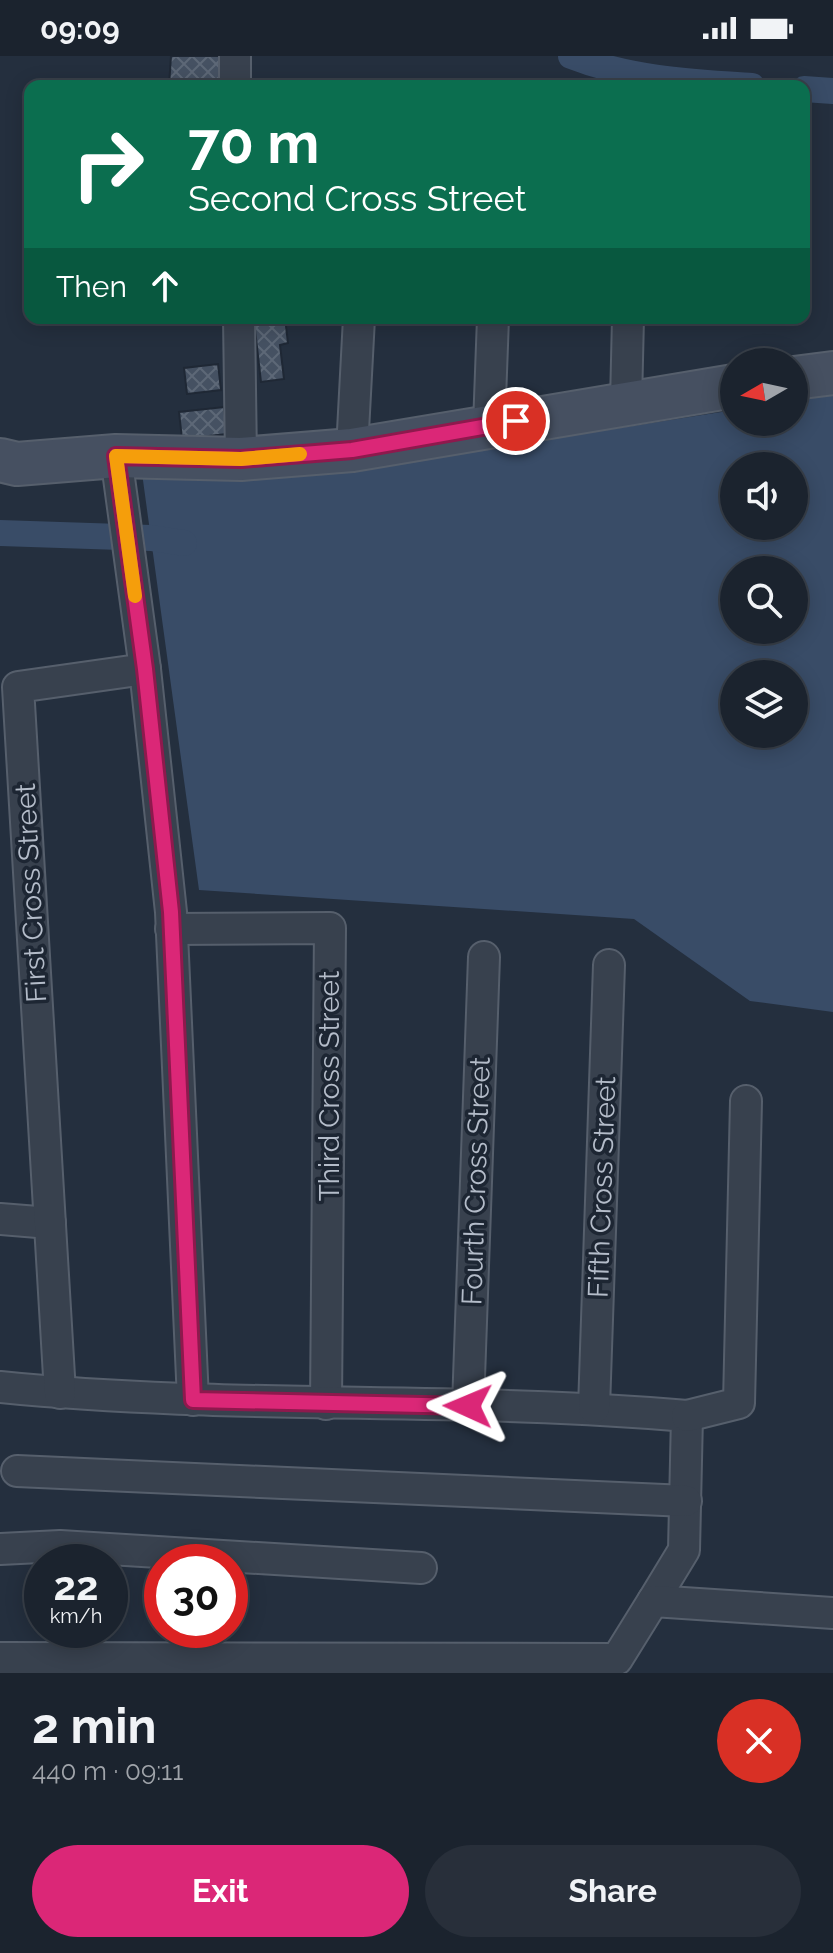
<!DOCTYPE html>
<html lang="en">
<head>
<meta charset="utf-8">
<style>
	body { margin:0; font-family:Raleway,sans-serif; background:#282f3a; color:#f1f3f6; height:100vh; display:flex; flex-direction:column; font-size:30px; white-space:nowrap }
	* { box-sizing:border-box; margin:0 }
	p { font-size:26px; color:#a0a4aa }
	.icon { flex:none; width:44px; height:44px; fill:none; stroke:currentColor; stroke-width:2; stroke-linecap:round; stroke-linejoin:round }
	.map { position:relative; height:1617px; overflow:hidden }
	.drawer { display:flex; flex-direction:column; background:#1b232e; flex:1 }
	.drawer>* { flex:none }
	.top-card { position:absolute; left:24px; top:24px; width:786px; height:244px; border-radius:16px; box-shadow:0 4px 20px #0003,0 0 0 2px #39404a; background:#0b6e4f; color:#fff; overflow:hidden }
	.needle { width:52px; rotate:261deg }
	.tools { position:absolute; left:720px; top:292px; display:grid; gap:16px }
	.tools a { display:grid; place-items:center; width:88px; height:88px; border-radius:50%; background:#1b232e; box-shadow:0 4px 20px #0003,0 0 0 2px #39404a; font-size:40px }
	.speed { position:absolute; left:24px; top:1488px; display:flex; gap:16px; font-size:40px; font-weight:700; text-align:center }
	.speed>* { display:grid; place-content:center; width:104px; height:104px; border-radius:50%; background:#1b232e; box-shadow:0 4px 20px #0003,0 0 0 2px #39404a; line-height:1 }
	.speed small { font-size:20px; font-weight:400 }
	.speed .limit { border:12px solid #d22; background:#fff; color:#111 }
	.pin { position:absolute; display:grid; place-items:center; width:68px; height:68px; color:#fff; margin:-34px; border:4px solid #fff; border-radius:50%; box-shadow:0 2px 8px #0007 }
	.me { position:absolute; width:88px; margin:-44px; rotate:271deg; stroke-linejoin:round; filter:drop-shadow(0 0 6px #0008) }
	.turn { display:flex; align-items:center; gap:28px; height:168px; padding:0 32px; font-size:36px }
	.turn .icon { width:104px; height:104px; stroke-width:2.5 }
	.turn b { display:block; font-size:56px; line-height:68px }
	.then { display:flex; align-items:center; height:76px; padding:0 32px; background:#0003; gap:16px; font-size:30px }
	.round { display:grid; place-items:center; flex:none; width:84px; height:84px; border-radius:42px; background:#282f3a }
	.head { display:flex; align-items:center; justify-content:space-between; height:136px; padding:0 32px }
	h1 { font-size:48px; font-weight:700; line-height:60px }
	.primary-button { display:flex; gap:16px; margin-top:auto; padding:16px 32px }
	.primary-button a { flex:1; height:92px; border-radius:48px; background:#db2777; color:#fff; font-size:32px; font-weight:700; line-height:92px; text-align:center }
	.primary-button a+a { background:#282f3a; color:#f1f3f6 }
	.status { display:flex; justify-content:space-between; align-items:center; height:56px; padding:0 40px; background:#1b232e; direction:ltr }
	.status svg { height:22px; fill:currentColor }
	.map>svg:first-child { display:block }
</style>
</head>
<body>
<div class="status"><b>09:09</b><svg viewBox="0 0 49 12"><path d="M0 12V9h3v3zM5 12V6h3v6zM10 12V3h3v9zM15 12V0h3v12zM26 1h20v11H26zM47 4h2v5h-2z"/></svg></div>
<div class="map">
<svg width="833" height="1617" viewBox="0 0 833 1617">
	<defs>
		<pattern id="building-cross-hatch" width="8" height="8" patternUnits="userSpaceOnUse" patternTransform="scale(2)"><rect width="8" height="8" fill="#455162"/><path d="M0 0l8 8M0 8l8-8" fill="none" stroke="#5d6877"/></pattern>
	</defs>
	<rect width="100%" height="100%" fill="#242f3e"/>
	<path fill="#394c67" fill-rule="evenodd" d="M833,338V956L750,945L634,863L199,834L142,417L435,401L734,354V366H794V344ZM734,410H794V470H734ZM734,514H794V574H734ZM734,618H794V678H734Z"/>
	<g fill="none" stroke-linecap="round" stroke-linejoin="round">
		<g stroke="#394c67" stroke-width="26">
			<path d="M571,0C629,23 690,26 752,30"/>
			<path d="M804,33L833,35"/>
			<path d="M0,477L151,482L184,487"/>
		</g>
	</g>
	<g fill="url(#building-cross-hatch)" stroke="#1f2835" stroke-width="2">
		<path d="M171,0H224L223,30H169Z"/>
		<path d="M285,262L288,287L280,289L284,323L261,326L254,265Z"/>
		<path d="M218,308L221,334L187,338L184,312Z"/>
		<path d="M224,351L227,378L182,383L179,356Z"/>
	</g>
	<g fill="none" stroke-linecap="round" stroke-linejoin="round">
		<g stroke="#565f6c" stroke-width="34">
			<g id="street">
				<path d="M235,0V30"/>
				<path d="M239,262L241,403"/>
				<path d="M626,346L628,262"/>
				<path d="M489,370L493,262"/>
				<path d="M352,394L359,262"/>
				<path d="M145,613L171,856L193,1344"/>
				<path d="M171,873L330,872L326,1348"/>
				<path d="M0,1163L50,1167"/>
				<path d="M0,1331C228,1354 458,1340 687,1360L684,1494L653,1545"/>
				<path d="M60,1337L18,631L145,613L116,400"/>
				<path d="M468,1350L484,901"/>
				<path d="M594,1352L609,909"/>
				<path d="M687,1360L739,1347L746,1045"/>
				<path d="M17,1415L686,1445"/>
				<path d="M0,1493L60,1490L421,1512"/>
				<path d="M0,1602L617,1603L653,1545L833,1557"/>
			</g>
		</g>
		<g stroke="#565f6c" stroke-width="46">
			<g id="secondary">
				<path d="M794,322L833,317"/>
				<path d="M0,404L17,408L116,400L241,403L352,394L734,330"/>
			</g>
		</g>
		<use href="#street" stroke="#38414e" stroke-width="30"/>
		<use href="#secondary" stroke="#465061" stroke-width="42"/>
	</g>
	<g fill="none" stroke-linecap="round" stroke-linejoin="round">
		<g stroke="#8e194d" stroke-width="20">
			<path id="route" d="M468,1350L193,1344L171,856L145,613L116,400L241,403L352,394L516,365"/>
		</g>
		<use href="#route" stroke="#db2777" stroke-width="14"/>
		<path stroke="#f59e0b" stroke-width="14" d="M135,540L116,400L241,403L300,398"/>
	</g>
	<g text-anchor="middle" dominant-baseline="central" stroke-width="7" stroke-linejoin="round" paint-order="stroke">
		<g font-size="28" fill="#b4bcc9" stroke="#1d2633">
			<text transform="translate(31 837) rotate(-93)">First Cross Street</text>
			<text transform="translate(329 1030) rotate(-90)">Third Cross Street</text>
			<text transform="translate(476 1125) rotate(-88)">Fourth Cross Street</text>
			<text transform="translate(602 1131) rotate(-88)">Fifth Cross Street</text>
		</g>
	</g>
</svg>
<div class="tools">
<a><svg class="needle" viewBox="-14 -14 28 28"><path d="M0-13l5 13h-10z" fill="#e53935"/><path d="M0 13l5-13h-10z" fill="#a0a4aa"/></svg></a>
<a><svg class="icon" aria-label="sound" viewBox="0 0 24 24"><path d="M4 9h4l5-4v14l-5-4H4zM17 9q2 3 0 6"/></svg></a>
<a><svg class="icon" aria-label="search" viewBox="0 0 24 24"><circle cx="10" cy="10" r="6"/><path d="M15 15l6 6"/></svg></a>
<a><svg class="icon" aria-label="layers" viewBox="0 0 24 24"><path d="M12 4l9 5-9 5-9-5zM3 14l9 5 9-5"/></svg></a>
</div>
<div class="speed"><div>22<small>km/h</small></div><div class="limit">30</div></div>
<div class="pin" style="left:516px;top:365px;background:#d93025"><svg class="icon" aria-label="arrive" viewBox="0 0 24 24"><path d="M6 21V4h12l-3 4 3 4H6"/></svg></div>
<svg class="me" style="left:468px;top:1350px" viewBox="-20 -20 40 40"><path d="M0-17L14 15 0 8-14 15z" fill="#db2777" stroke="#fff" stroke-width="4"/></svg>
<div class="top-card">
<div class="turn"><svg class="icon" aria-label="right" viewBox="0 0 24 24"><path d="M7 20v-9h11M14 6l5 5-5 5"/></svg><div><b>70 m</b>Second Cross Street</div></div>
<div class="then">Then<svg class="icon" aria-label="ahead" viewBox="0 0 24 24"><path d="M12 20V5M6 11l6-6 6 6"/></svg></div>
</div>
</div>
<section class="drawer">
<div class="head"><div><h1>2 min</h1><p>440 m · 09:11</p></div><a class="round" style="background:#d93025;color:#fff"><svg class="icon" aria-label="close" viewBox="0 0 24 24"><path d="M6 6l12 12M18 6L6 18"/></svg></a></div>
<div class="primary-button"><a>Exit</a><a>Share</a></div>
</section>
</body>
</html>
